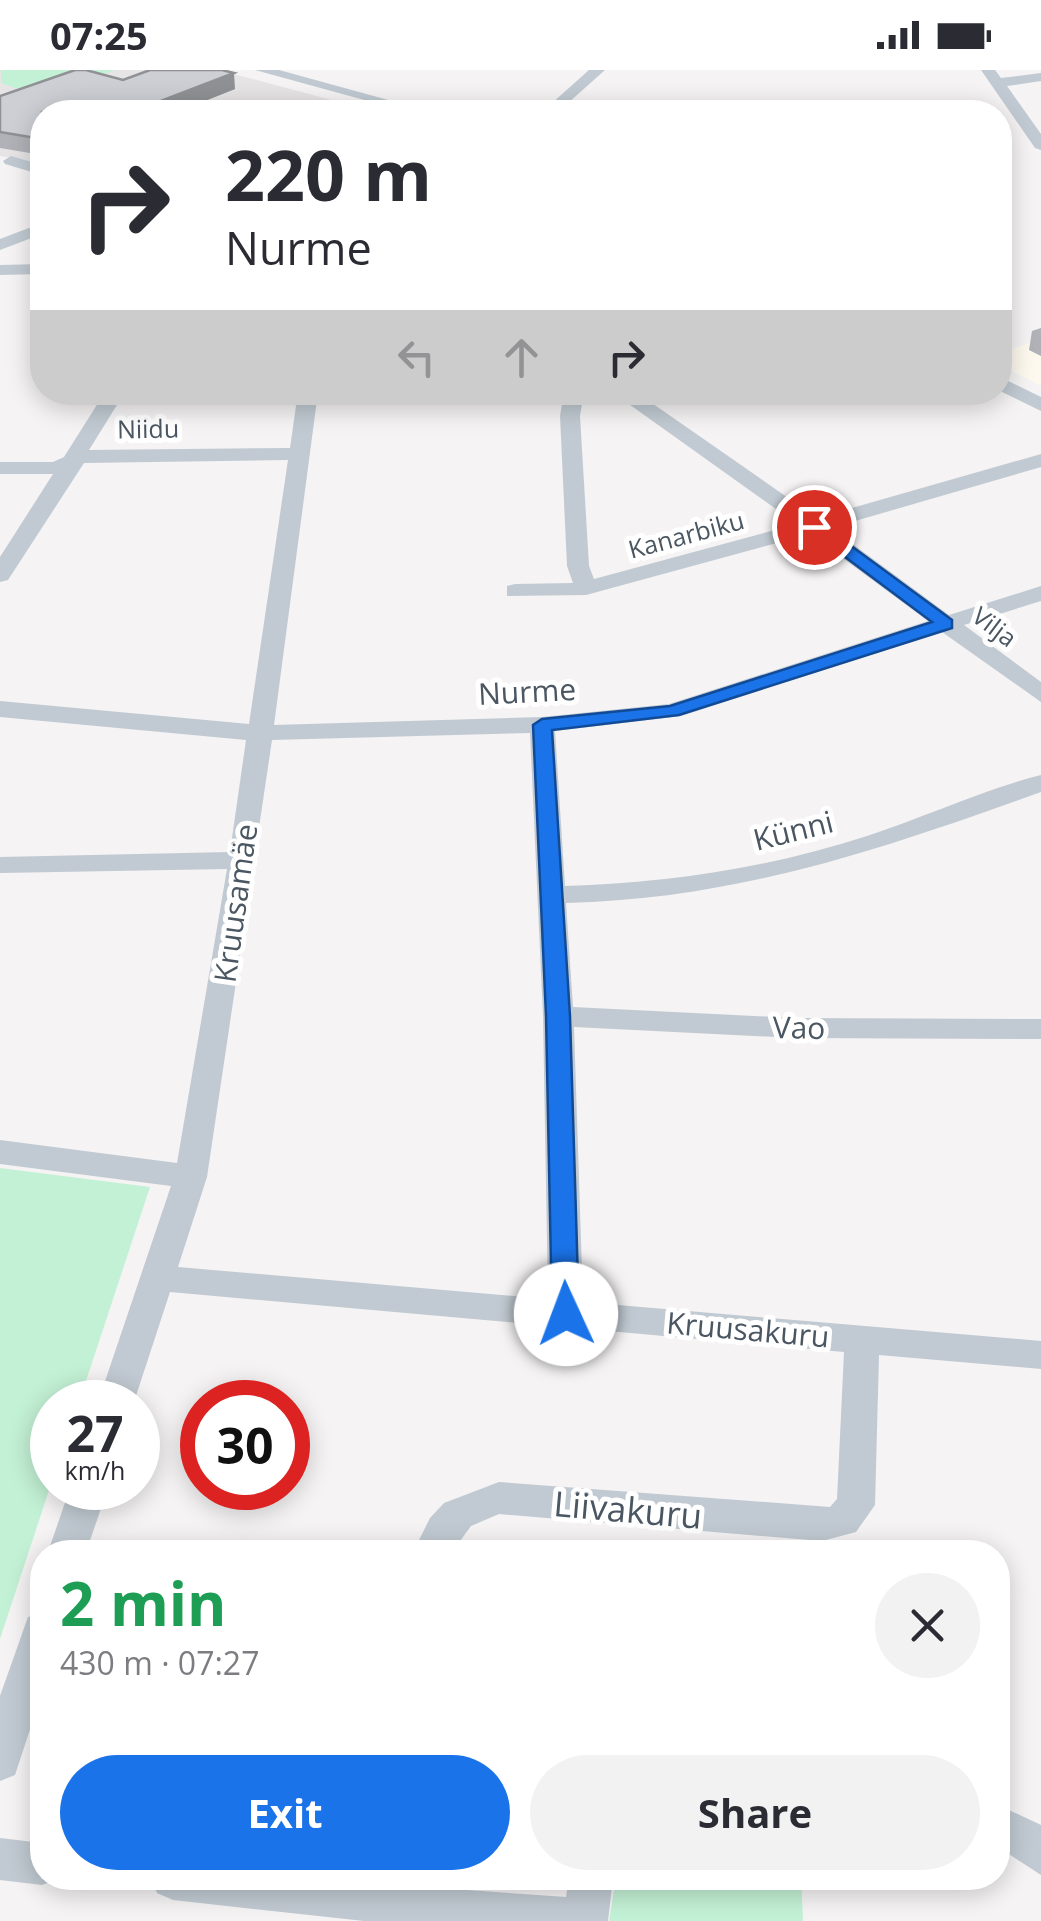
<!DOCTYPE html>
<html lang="en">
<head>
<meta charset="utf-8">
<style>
	body { margin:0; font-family:"Open Sans",sans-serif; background:#f2f2f3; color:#2b2b33; height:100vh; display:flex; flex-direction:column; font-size:38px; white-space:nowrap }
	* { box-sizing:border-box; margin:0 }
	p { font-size:32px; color:#7c7c81 }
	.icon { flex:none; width:55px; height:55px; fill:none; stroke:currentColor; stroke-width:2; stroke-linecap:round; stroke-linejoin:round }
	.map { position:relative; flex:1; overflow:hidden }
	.side { position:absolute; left:30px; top:1470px; width:980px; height:350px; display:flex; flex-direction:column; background:#fff; border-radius:40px; box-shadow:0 5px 25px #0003 }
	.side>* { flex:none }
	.hud { position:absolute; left:30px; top:30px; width:982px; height:305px; border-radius:40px; box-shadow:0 5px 25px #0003; background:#fff; color:#2b2b33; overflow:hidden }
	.speed { position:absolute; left:30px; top:1310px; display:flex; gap:20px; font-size:50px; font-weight:700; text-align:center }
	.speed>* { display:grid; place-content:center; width:130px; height:130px; border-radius:50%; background:#fff; box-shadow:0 5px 25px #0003; line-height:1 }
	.speed small { font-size:25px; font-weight:400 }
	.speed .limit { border:15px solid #d22; background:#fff; color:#111 }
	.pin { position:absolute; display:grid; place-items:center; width:85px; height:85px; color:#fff; margin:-42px; border:5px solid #fff; border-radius:50%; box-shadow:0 2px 10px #0007 }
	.me { position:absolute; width:110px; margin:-55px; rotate:358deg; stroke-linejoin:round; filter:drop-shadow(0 0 8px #0008) }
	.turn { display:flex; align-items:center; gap:35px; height:210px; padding:0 30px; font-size:45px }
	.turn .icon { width:130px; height:130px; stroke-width:2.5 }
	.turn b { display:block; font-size:70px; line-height:85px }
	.lanes { display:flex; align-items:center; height:95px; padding:0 30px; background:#0003; justify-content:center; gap:50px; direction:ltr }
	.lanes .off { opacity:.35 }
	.round { display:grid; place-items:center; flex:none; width:105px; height:105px; border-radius:52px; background:#f2f2f3 }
	.summary { display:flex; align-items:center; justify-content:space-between; height:170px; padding:0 30px }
	h1 { font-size:60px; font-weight:700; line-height:75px; color:#1e9e55 }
	.button { display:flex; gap:20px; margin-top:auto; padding:20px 30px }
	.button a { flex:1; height:115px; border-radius:60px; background:#1a73e8; color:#fff; font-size:40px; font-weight:700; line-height:115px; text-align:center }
	.button a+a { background:#f2f2f3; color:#2b2b33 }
	.status { display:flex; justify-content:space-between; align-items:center; height:70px; padding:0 50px; background:#fff; direction:ltr }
	.status svg { height:28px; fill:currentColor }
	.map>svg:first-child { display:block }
</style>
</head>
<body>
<div class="status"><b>07:25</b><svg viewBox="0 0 49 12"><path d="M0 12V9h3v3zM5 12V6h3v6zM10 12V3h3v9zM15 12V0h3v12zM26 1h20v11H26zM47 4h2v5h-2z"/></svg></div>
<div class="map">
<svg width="1041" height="1851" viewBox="0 0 1041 1851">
	<rect width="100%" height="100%" fill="#f5f3f3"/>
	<path fill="#fdf9ef" d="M1041,269V316L1000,295V283Z"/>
	<path fill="#e6e4e5" d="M0,0H219L376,42H42V94L0,86Z"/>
	<g fill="#c3f1d5">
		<path d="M1,0H115L40,27L1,13Z"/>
		<path d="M0,1098L150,1117L79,1332H52V1411L0,1569Z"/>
		<path d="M616,1808H801L803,1851H609Z"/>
	</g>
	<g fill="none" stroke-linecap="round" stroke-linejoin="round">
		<g fill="#c1cad2" fill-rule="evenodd">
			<path d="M255,0H279L432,42H408Z"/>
			<path d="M589,0H605L558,42H542Z"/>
			<path d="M981,0H995L1001,8L1041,3V11L1007,16L1041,64V80L1035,78Z"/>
			<path d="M11,86L42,95V105L5,94L3,91Z"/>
			<path d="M42,153V164L0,180V169Z"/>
			<path d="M42,194V204L0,205V195Z"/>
			<path d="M1000,307L1041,327V341L1000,321Z"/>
			<path d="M105,322H125L89,380L290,378L298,322H318L274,655L542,647L669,634L928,551L810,464L586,525L507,526V516L515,514L573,513L567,496L560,346L564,322H584L580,346L589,496L594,509L797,454L612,322H636L817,448L1041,384V397L831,458L949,545L1041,516V531L964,555L1041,612V632L942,562L681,646L555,661L565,816C667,813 769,798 867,766C925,747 982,720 1041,705V722C882,779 738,829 566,833L573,937L795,948L1041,949V969L795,968L574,957L583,1232L1041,1271V1299L879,1285L875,1435L856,1462L822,1471L499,1444L471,1456L452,1482H413L430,1448L444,1433L499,1412L830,1437L837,1429L844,1282L170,1222L134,1332H98L171,1116L0,1094V1070L177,1093L227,799L0,803V787L230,782L246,670L0,647V631L249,654L288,390L84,393L8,510L0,512V487L53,404H0V392H53L64,387ZM530,663L543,946L548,1229L178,1197L207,1107L272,670Z"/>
			<path d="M70,1418H108L86,1482H48Z"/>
			<path d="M42,1542V1623L15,1705L0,1711V1626L28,1547Z"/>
			<path d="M998,1735L1041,1755V1805L998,1777Z"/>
			<path d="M0,1768L42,1773V1808L58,1809L42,1815L0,1810Z"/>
			<path d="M151,1808H366L395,1815L566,1827L569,1808H613L608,1851H364L173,1830L157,1823Z"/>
		</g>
	</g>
	<g fill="#b0b2b7">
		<path d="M123,10L235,19L188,38L42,42V85L0,78V26Z"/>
		<path d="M1041,258V286L1029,280L1032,261Z"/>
	</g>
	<path fill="#909195" d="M234,3L235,19L176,42L163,30Z"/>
	<path fill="#cdcfd5" stroke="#909195" stroke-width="2.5" d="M75,0H86L123,10L150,0H222L234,3L163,30L204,42H42V69L0,62V26Z"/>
	<path fill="#1a73e8" stroke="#114b97" stroke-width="2.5" d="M809,453H820L952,550V558L679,645L552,660L570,946L579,1244L566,1254L552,1244L546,946L533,655L542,649L670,636L932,552L809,460Z"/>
	<g text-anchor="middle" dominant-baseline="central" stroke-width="10" stroke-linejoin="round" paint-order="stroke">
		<g font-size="25" fill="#4a5661" stroke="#fff">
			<text transform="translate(148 358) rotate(-1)">Niidu</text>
			<text transform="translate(686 464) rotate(-15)">Kanarbiku</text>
			<text transform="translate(995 556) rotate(37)">Vilja</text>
		</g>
		<g font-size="30" fill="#4a5661" stroke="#fff">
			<text transform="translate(527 621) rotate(-3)">Nurme</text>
			<text transform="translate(793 760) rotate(-14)">Künni</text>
			<text transform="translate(235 833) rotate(-82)">Kruusamäe</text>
			<text transform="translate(799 957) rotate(1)">Vao</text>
			<text transform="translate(748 1259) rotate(5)">Kruusakuru</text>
		</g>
		<g font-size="35" fill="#4a5661" stroke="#fff">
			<text transform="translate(628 1439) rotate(5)">Liivakuru</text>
		</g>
	</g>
</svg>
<div class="speed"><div>27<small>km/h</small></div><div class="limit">30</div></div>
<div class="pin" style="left:814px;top:457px;background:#d93025"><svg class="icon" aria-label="arrive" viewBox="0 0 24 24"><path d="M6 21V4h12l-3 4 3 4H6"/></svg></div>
<svg class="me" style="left:566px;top:1244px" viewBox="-20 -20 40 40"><circle r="19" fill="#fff"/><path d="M0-13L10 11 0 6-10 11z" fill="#1a73e8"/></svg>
<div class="hud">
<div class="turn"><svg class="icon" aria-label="right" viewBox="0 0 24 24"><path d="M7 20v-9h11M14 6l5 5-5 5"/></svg><div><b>220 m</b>Nurme</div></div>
<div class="lanes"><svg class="icon off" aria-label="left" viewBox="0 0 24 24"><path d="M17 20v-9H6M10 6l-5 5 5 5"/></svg><svg class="icon off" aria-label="ahead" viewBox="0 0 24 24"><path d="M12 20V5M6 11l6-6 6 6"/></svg><svg class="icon" aria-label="right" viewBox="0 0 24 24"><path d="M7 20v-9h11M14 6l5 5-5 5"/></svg></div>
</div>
<section class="side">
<div class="summary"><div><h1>2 min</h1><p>430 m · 07:27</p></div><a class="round"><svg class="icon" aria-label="close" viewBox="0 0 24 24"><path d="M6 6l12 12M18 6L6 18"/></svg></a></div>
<div class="button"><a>Exit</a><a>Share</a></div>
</section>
</div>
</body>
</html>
